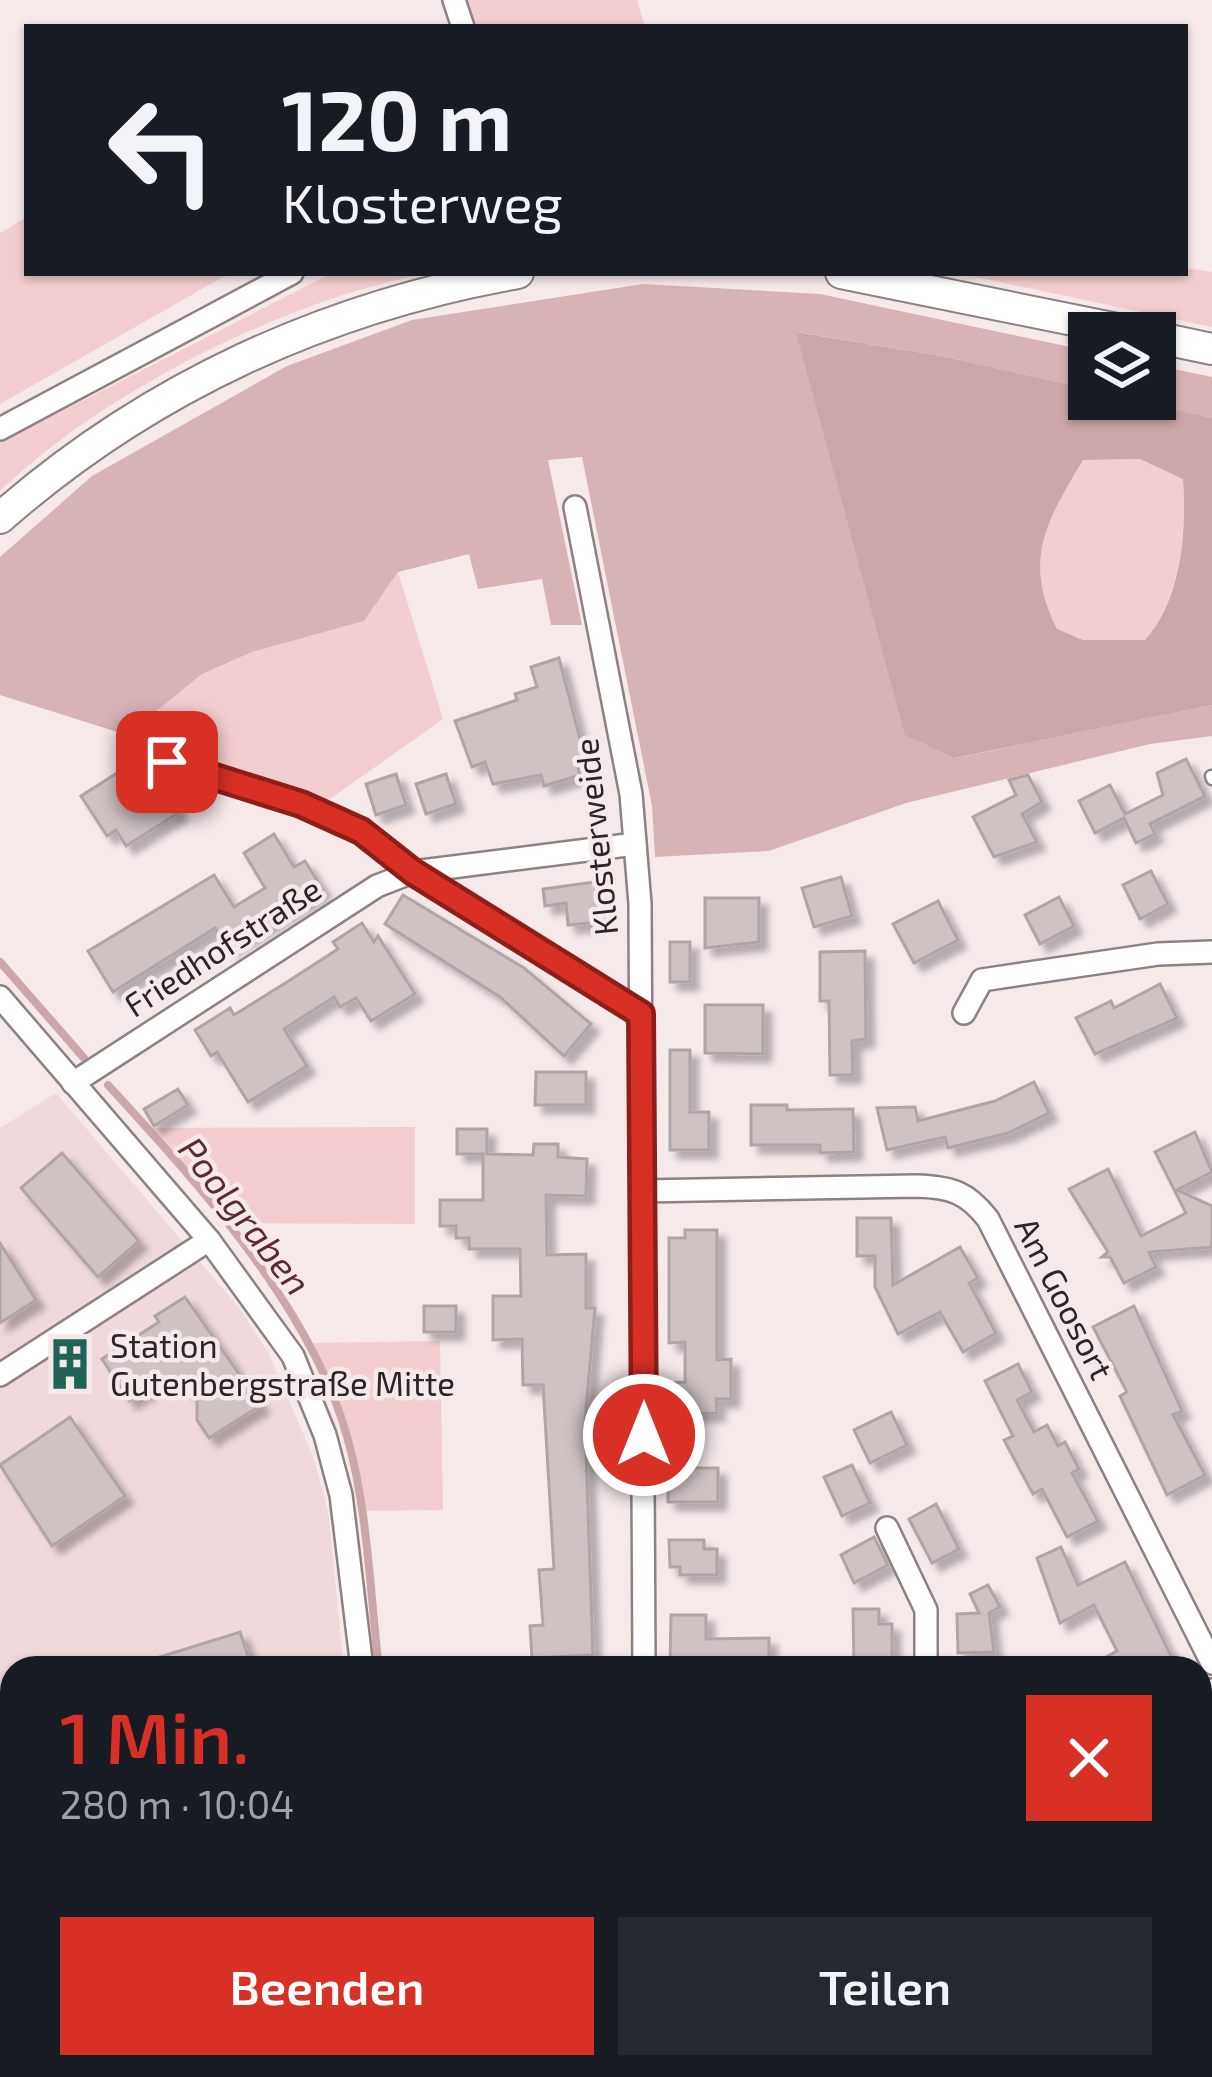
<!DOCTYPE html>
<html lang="de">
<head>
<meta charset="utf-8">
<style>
	body { margin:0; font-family:"Exo 2",sans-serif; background:#242831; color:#f1f3f6; height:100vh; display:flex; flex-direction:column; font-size:45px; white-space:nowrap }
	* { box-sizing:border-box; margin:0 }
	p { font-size:39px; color:#9ea1a6 }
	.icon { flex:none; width:66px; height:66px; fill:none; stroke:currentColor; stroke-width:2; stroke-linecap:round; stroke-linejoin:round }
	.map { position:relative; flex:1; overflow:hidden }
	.sheet { position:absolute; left:0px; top:1656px; width:1212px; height:423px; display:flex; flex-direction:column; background:#171b24; border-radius:36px 36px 0 0; box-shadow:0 3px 9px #0004 }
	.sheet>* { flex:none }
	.top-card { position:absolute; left:24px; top:24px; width:1164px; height:252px; border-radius:0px; box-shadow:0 3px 9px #0004; background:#171b24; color:#f1f3f6; overflow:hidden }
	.tools { position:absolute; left:1068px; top:312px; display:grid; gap:24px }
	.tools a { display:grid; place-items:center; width:108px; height:108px; border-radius:0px; background:#171b24; box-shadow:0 3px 9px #0004; font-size:60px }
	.pin { position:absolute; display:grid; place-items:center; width:102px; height:102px; color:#fff; margin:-51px; border-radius:24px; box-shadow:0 6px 18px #0006 }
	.me { position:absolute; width:132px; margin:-66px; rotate:0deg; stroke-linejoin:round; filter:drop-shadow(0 0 9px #0008) }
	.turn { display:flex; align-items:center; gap:42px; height:252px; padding:0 60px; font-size:54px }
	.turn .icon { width:156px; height:156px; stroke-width:2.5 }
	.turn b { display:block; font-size:84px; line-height:102px }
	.round { display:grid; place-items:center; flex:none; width:126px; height:126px; border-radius:0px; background:#242831 }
	.summary { display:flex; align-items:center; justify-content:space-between; height:204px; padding:0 60px }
	h1 { font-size:72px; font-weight:600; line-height:90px; color:#d93025 }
	.cta { display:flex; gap:24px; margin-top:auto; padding:24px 60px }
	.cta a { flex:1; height:138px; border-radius:0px; background:#d93025; color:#fff; font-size:48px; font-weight:600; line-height:138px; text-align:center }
	.cta a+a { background:#242831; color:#f1f3f6 }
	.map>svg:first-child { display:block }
</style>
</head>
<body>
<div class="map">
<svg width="1212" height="2077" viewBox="0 0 1212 2077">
	<defs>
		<filter id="shadow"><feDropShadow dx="8" dy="8" stdDeviation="3" flood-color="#0004"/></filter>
	</defs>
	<rect width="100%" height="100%" fill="#f6e9ea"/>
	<g fill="#efd9da">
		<path d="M56,1093L240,1309L269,1354L314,1459L328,1511L344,1668H12V1835L0,1820V1128Z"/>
		<path d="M145,2067H395L397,2077H149Z"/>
	</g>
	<g fill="#f3cdd0">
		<path d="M467,0H637L645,27H475Z"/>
		<path d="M27,217V273H230L0,404V233Z"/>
		<path d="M1185,268L1212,272V327L957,273H1185Z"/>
		<path d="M332,273H428C286,300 105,390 0,491V443Z"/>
		<path d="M1140,459L1183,478C1187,532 1180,599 1145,640H1083L1057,629C1022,558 1047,522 1083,460Z"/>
		<path d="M398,572L443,719L327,801L127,735L202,674L252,652L364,621Z"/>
		<path d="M415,1127V1224L223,1223L148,1128Z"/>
		<path d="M440,1341L443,1510L359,1511L349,1442L309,1343Z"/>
		<path d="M0,1820L12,1835V2067H145L149,2077H0Z"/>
	</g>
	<g fill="#d8b3b6">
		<path d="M643,284L820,294L1089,351V389L947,357L797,332L956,758L1212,705V736L1150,744L906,803L769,851L655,857L652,806L582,457L548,460L582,625H551L542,579L478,589L469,554L398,572L364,621L252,652L202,674L127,735L0,695V557L92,476L287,366L412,320Z"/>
		<path d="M1155,365L1212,377V418L1131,399H1155Z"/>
	</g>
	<path fill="#cca7aa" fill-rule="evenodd" d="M796,332L947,357L1089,389V399H1131L1212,418V705L955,758L905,735ZM1140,459L1183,479C1187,532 1181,600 1145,640H1083L1057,629C1022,559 1047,521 1083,460Z"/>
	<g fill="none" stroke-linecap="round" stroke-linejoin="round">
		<g stroke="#cca7aa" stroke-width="8">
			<path d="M0,962L84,1058"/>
			<path d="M108,1085C198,1183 313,1309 348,1440C368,1512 370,1594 379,1668"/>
			<path d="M427,2067L428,2077"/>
		</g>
	</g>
	<g fill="#cfc2c3" stroke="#b1a4a5" stroke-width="3" filter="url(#shadow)">
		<path d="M559,658L585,758L576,761L580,775L544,786L541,775L493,784L485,762L472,767L455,721L517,700L515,694L537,687L531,667Z"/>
		<path d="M1186,759L1205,796L1150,824L1155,834L1136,843L1124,818L1095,833L1079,801L1110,785L1125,814L1163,795L1157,773Z"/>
		<path d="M117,773L140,809L167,791L180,812L126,846L116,830L107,836L81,796Z"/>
		<path d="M396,774L406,805L376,815L366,784Z"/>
		<path d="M446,774L456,804L426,814L416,784Z"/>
		<path d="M1028,775L1042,802L1022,814L1037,842L994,857L973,817L1016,795L1009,780Z"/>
		<path d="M274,834L294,867L305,861L323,890L227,949L215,928L113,992L88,951L214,875L234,907L265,888L244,853Z"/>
		<path d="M1151,871L1168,904L1140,919L1123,885Z"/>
		<path d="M841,877L852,916L814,927L802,888Z"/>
		<path d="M595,882L600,922L568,925L566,903L545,906L543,889Z"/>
		<path d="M403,895L524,968L591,1024L564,1056L500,997L385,924Z"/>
		<path d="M1059,897L1074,926L1040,944L1025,915Z"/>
		<path d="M705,898H759V942L705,948Z"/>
		<path d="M938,901L958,940L914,963L893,924Z"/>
		<path d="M362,923L374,942L378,936L415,994L371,1021L356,998L340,1007L334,997L284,1029L307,1066L248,1102L217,1052L211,1056L195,1030L230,1008L234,1015L287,982L338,949L333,942Z"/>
		<rect x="670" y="942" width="20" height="40"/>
		<path d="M865,951L866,1039L852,1041L853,1075H830L829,1001H820V952Z"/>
		<path d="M1160,984L1177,1018L1095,1054L1076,1018L1111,1001L1114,1008Z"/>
		<path d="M705,1005H763V1054L705,1053Z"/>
		<path d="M670,1050H690V1112H709V1150H670Z"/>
		<path d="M536,1072H586V1105H535Z"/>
		<path d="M1034,1082L1049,1113L1008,1133L948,1148L945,1137L887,1150L877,1108L915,1107L918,1121L995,1101Z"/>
		<path d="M178,1089L188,1105L154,1126L144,1109Z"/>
		<path d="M751,1105H787V1110L853,1109L854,1152L820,1153V1145H751Z"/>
		<path d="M457,1129H487V1154L533,1155L534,1144H558V1157L587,1159L586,1196L546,1195L547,1255L586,1254V1308H595L585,1421L593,1655L532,1658L530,1626L543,1625L539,1570L554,1569L543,1385H523L522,1339L493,1340V1296H521L520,1249H469V1238H456V1226H440V1200H483V1154H457Z"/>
		<path d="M1195,1132L1212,1172L1177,1190L1212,1206V1247L1149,1252L1156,1267L1124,1283L1110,1257H1102L1108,1252L1069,1189L1108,1169L1141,1236L1186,1213L1155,1152Z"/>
		<path d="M62,1153L139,1241L98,1277L21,1188Z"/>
		<path d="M857,1218H891L893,1285L960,1247L978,1278L969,1283L996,1333L963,1352L940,1312L898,1334L875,1287V1256H857Z"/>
		<path d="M685,1230H717V1360L731,1359V1399H716L717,1413L669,1414L668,1383L685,1382V1342L669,1343V1238H685Z"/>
		<path d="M0,1243L36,1300L0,1323Z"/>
		<path d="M185,1297L261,1405L209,1438L197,1420V1398L171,1375L129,1401L102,1359L159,1322L155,1316Z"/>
		<rect x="424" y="1306" width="32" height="26"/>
		<path d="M1134,1306L1182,1411L1173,1415L1205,1475L1167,1495L1120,1396L1127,1392L1093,1327Z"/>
		<path d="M1018,1364L1032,1392L1017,1400L1034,1432L1047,1425L1058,1446L1065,1442L1079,1469L1072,1473L1098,1521L1067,1537L1042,1489L1033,1494L1004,1440L1013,1436L985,1381Z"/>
		<path d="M891,1412L907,1445L870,1463L854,1430Z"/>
		<path d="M70,1417L125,1496L52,1546L0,1465Z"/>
		<path d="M852,1465L870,1503L842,1516L824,1477Z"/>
		<rect x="668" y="1468" width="50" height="34"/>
		<path d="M936,1504L959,1549L932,1563L909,1519Z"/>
		<path d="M874,1537L888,1565L854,1583L841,1555Z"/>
		<path d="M669,1540H704V1549H717V1575H680V1567H670Z"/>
		<path d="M1061,1547L1078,1585L1125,1562L1177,1668H1086L1117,1651L1094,1605L1060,1623L1037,1558Z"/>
		<path d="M988,1585L1000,1607L989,1613L994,1652L958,1653L957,1614L979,1613L970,1594Z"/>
		<path d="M853,1609H879V1624H892V1666H854Z"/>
		<path d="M671,1615H706V1639L769,1638V1659H733V1668H670Z"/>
		<path d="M240,1632L252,1668H138L137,1664Z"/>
	</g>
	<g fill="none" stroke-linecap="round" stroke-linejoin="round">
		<g stroke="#8d8182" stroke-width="15">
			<g id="service">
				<path d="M167,762L301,804L361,831L413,872"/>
				<path d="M1211,776L1212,779"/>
			</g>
		</g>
		<g stroke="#8d8182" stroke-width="26">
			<g id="minor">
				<path d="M454,0L463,27"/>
				<path d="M0,429L292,273"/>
				<path d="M575,507L631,794L640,904L644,1668"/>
				<path d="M413,872L641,1014"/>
				<path d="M0,997L209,1240L293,1356L325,1435L341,1495L362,1668"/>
				<path d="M964,1013L982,980L1158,954L1212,952"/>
				<path d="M73,1083L377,886L413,872L635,844"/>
				<path d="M643,1191L916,1186C951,1187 967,1192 988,1219L1212,1663"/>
				<path d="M0,1375L209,1240"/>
				<path d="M887,1528L926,1610V1668"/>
				<path d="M1200,1696L1212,1690"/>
				<path d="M1200,1927L1212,1921"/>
				<path d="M411,2067L413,2077"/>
				<path d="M676,2067L677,2077"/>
				<path d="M891,2077L954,2067"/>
			</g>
		</g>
		<g stroke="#8d8182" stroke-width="34">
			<g id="secondary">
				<path d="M841,273L1137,333"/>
				<path d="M1155,337L1212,349"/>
				<path d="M0,518C148,388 325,307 518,273"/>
			</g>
		</g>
		<use href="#service" stroke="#fff" stroke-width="10"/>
		<use href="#minor" stroke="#fff" stroke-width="21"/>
		<use href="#secondary" stroke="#fff" stroke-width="30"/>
	</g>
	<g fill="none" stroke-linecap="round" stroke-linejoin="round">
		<g stroke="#8d1f18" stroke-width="30">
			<path id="route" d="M167,762L301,804L361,831L413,872L641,1014L644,1435"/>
		</g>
		<use href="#route" stroke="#d93025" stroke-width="21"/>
	</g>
	<defs>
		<g id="building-bare" transform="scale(4.14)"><path d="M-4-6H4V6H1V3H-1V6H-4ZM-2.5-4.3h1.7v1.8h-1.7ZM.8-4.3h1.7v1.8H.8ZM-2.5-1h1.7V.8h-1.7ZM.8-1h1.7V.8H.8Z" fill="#1e6456" stroke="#f6e9ea" stroke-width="2.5" paint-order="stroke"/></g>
	</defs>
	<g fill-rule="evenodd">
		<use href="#building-bare" x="70" y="1364"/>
	</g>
	<g text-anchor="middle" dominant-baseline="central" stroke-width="9" stroke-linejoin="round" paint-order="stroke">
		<g font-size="33" fill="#2b2626" stroke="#f6e9ea">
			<text transform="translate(595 837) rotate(-96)">Klosterweide</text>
			<text transform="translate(222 946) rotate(-33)">Friedhofstraße</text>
			<text transform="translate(1065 1298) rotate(63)">Am Goosort</text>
		</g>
		<g font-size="33" fill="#2b2626" stroke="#f6e9ea" text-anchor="start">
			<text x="110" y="1345">Station<tspan x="110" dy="38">Gutenbergstraße Mitte</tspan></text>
		</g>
		<g font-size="36" font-style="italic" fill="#5c2a32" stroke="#f6e9ea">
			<text transform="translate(246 1215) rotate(52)">Poolgraben</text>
		</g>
	</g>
</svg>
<div class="tools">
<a><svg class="icon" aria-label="layers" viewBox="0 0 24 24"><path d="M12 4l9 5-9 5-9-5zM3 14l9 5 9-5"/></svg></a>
</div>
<div class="pin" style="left:167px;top:762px;background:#d93025"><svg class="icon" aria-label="arrive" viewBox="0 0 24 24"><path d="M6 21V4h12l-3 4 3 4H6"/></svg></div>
<svg class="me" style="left:644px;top:1435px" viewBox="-20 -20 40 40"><circle r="17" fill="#d93025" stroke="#fff" stroke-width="3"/><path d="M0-11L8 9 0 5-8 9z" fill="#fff"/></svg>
<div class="top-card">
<div class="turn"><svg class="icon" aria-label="left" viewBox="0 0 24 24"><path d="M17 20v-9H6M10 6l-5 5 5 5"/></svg><div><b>120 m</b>Klosterweg</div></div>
</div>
<section class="sheet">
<div class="summary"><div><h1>1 Min.</h1><p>280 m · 10:04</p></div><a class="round" style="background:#d93025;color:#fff"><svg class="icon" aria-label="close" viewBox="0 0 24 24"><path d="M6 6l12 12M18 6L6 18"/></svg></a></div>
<div class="cta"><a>Beenden</a><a>Teilen</a></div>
</section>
</div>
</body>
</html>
